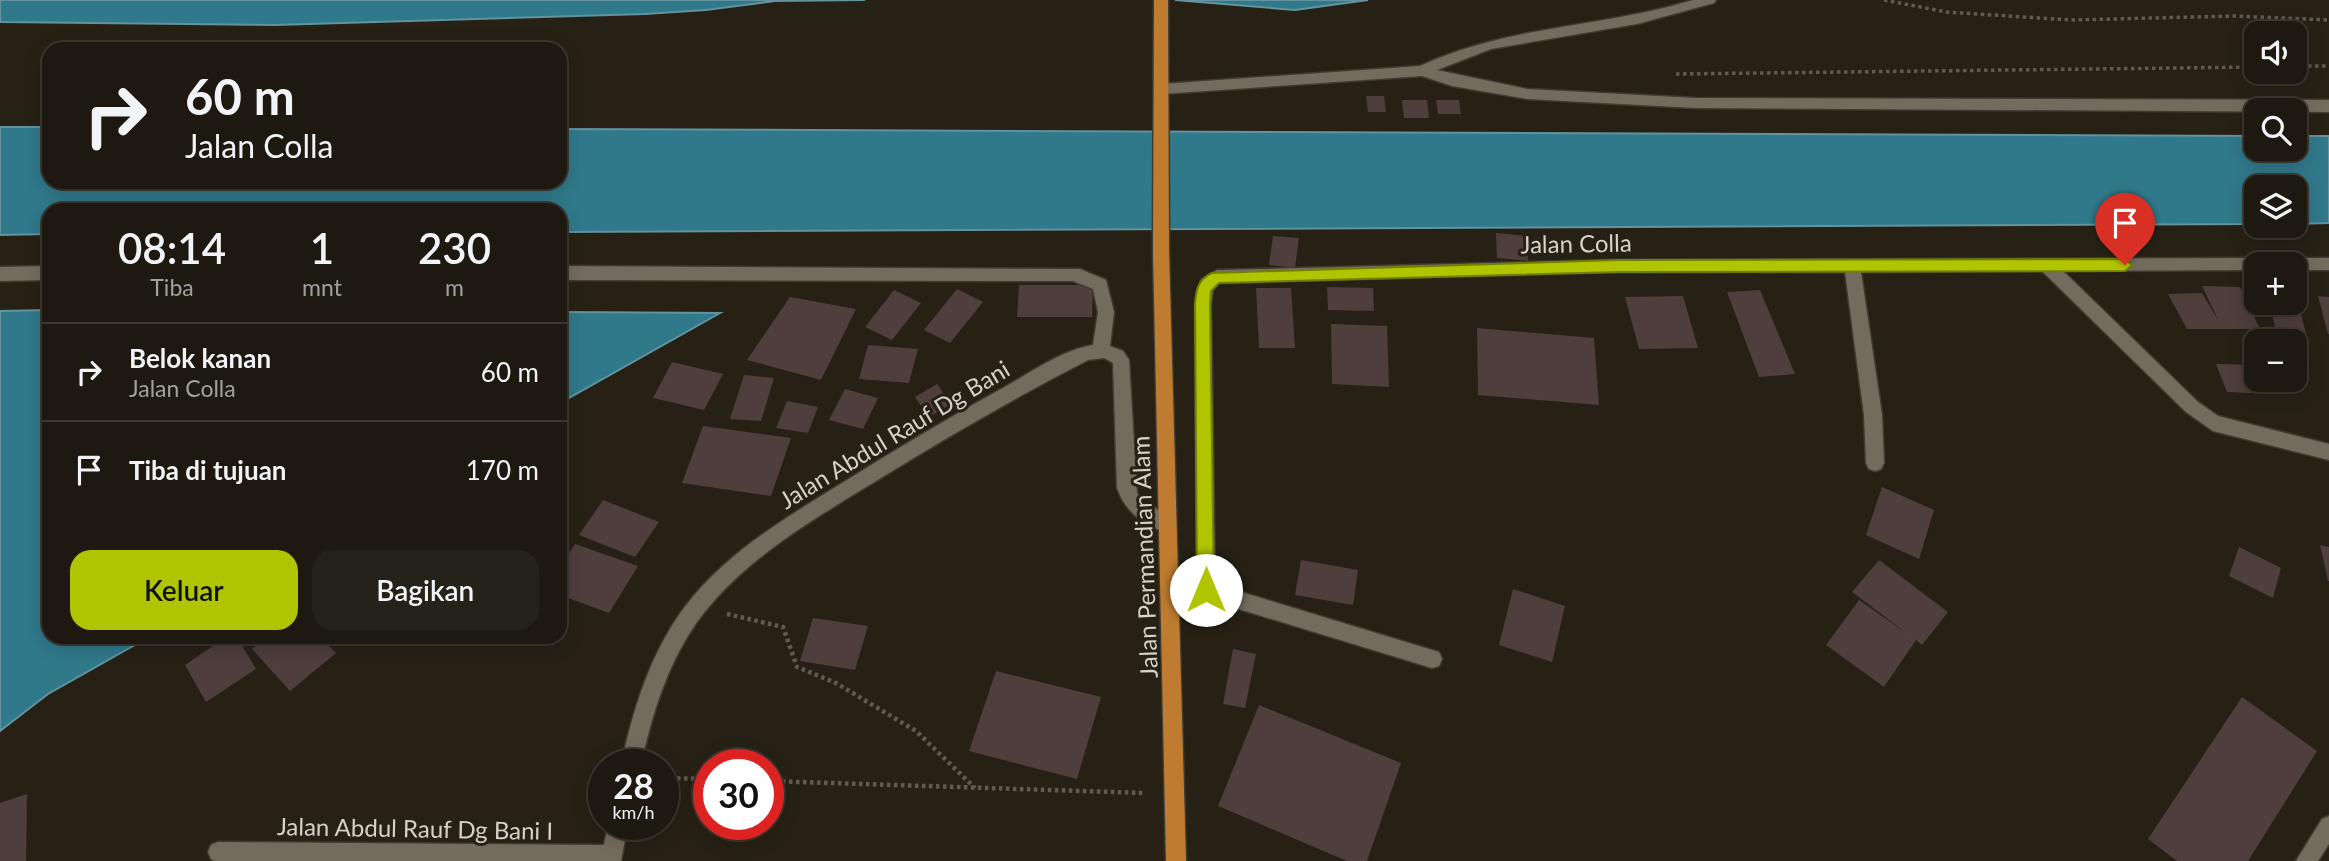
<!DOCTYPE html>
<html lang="id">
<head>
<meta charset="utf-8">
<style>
	body { margin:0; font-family:Lato,sans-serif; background:#252219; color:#f1f3f6; height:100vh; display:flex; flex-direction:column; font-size:26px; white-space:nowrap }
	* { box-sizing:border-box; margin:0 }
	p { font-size:23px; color:#a0a09f }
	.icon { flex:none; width:38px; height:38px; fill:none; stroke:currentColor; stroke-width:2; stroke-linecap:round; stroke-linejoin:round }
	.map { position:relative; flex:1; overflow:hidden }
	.sheet { position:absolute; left:42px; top:203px; width:525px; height:441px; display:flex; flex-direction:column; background:#1d1910; border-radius:21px; box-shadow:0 4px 18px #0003,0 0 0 2px #3b3830 }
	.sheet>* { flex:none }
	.hud { position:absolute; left:42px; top:42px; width:525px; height:147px; border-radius:21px; box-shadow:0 4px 18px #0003,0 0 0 2px #3b3830; background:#1d1910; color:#f1f3f6; overflow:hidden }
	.fabs { position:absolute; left:2244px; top:21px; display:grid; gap:14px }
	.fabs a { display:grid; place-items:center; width:63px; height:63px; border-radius:14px; background:#1d1910; box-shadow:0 4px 18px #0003,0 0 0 2px #3b3830; font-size:35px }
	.speed { position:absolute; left:588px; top:749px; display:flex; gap:14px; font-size:35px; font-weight:700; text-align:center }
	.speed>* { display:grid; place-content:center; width:91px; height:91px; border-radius:50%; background:#1d1910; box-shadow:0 4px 18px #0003,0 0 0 2px #3b3830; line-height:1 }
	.speed small { font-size:18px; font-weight:400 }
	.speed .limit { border:10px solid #d22; background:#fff; color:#111 }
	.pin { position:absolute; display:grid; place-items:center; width:60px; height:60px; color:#fff; margin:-72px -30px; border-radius:50% 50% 50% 0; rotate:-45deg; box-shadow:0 0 7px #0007 }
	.pin .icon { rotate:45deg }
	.me { position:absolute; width:77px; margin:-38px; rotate:0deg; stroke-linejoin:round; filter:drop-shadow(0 0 5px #0008) }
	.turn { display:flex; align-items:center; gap:24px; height:147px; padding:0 28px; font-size:32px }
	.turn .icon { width:91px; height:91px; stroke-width:2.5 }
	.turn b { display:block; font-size:49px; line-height:60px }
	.eta { display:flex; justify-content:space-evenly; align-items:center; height:119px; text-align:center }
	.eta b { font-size:42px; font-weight:600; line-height:49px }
	.action { display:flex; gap:14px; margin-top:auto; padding:14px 28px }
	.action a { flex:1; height:80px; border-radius:21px; background:#b0c500; color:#111; font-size:28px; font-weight:600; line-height:80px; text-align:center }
	.action a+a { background:#252219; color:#f1f3f6 }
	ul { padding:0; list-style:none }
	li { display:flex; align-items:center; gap:21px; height:98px; padding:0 28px; border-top:2px solid #3b3830 }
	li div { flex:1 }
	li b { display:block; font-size:26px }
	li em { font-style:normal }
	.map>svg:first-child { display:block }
</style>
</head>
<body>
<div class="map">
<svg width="2329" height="861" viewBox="0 0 2329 861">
	<rect width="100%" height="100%" fill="#272115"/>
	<g fill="#30798b" stroke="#62939e" stroke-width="2">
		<path d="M0,0H865L775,1L706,10L645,14L275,25L0,22Z"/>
		<path d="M1175,0H1368L1295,10Z"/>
		<path d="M0,127H49V182H560V129L2256,136V149H2294V136H2329V223L2294,224V187H2256V224L560,232V210H49V234L0,235Z"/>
		<path d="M49,310V637H149L48,694L0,731V311Z"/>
		<path d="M560,312L720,313L560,403Z"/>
	</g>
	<g fill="#4e3e3c">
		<path d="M1366,96H1384L1386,112H1368Z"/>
		<path d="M1402,100H1427L1429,118H1404Z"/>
		<path d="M1436,100H1459L1461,114H1438Z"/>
		<path d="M1496,233L1527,236L1528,261L1497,258Z"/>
		<path d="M1273,236L1299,238L1295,268L1269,265Z"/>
		<path d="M1019,285H1093L1092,317H1017Z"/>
		<path d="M2202,286L2240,287L2260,329H2187L2168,294L2202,293L2219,322Z"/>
		<path d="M1327,287L1373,288L1374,311L1328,310Z"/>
		<path d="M1256,288H1291L1295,348H1259Z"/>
		<path d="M957,289L983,302L950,343L924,330Z"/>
		<path d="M894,290L921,303L892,340L865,327Z"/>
		<path d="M1760,290L1795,374L1759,377L1727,292Z"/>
		<path d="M1683,296L1698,348L1639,349L1625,297Z"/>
		<path d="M2318,296L2329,297V334H2328Z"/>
		<path d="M790,297L856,309L821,380L747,360Z"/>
		<path d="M2294,300L2298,301L2306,334L2275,328L2270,303H2294Z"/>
		<path d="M1331,324L1387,326L1389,387L1332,384Z"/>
		<path d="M1477,328L1594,338L1599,405L1478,395Z"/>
		<path d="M868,345L918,349L909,383L859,379Z"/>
		<path d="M672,362L723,374L704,410L653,398Z"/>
		<path d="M2216,364L2256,365V380H2266L2272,394L2227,392Z"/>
		<path d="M744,375L774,378L761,421L730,419Z"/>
		<path d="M937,384L951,404L929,417L915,397Z"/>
		<path d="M845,389L878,398L863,429L829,420Z"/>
		<path d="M787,401L818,407L808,433L776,428Z"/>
		<path d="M703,426L791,438L771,496L682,483Z"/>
		<path d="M1882,487L1934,510L1919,559L1866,535Z"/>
		<path d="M603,500L659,522L635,557L579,535Z"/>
		<path d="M575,544L638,566L609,613L560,595V567Z"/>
		<path d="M2320,545L2329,547V581H2328Z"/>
		<path d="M2239,547L2281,568L2273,598L2229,576Z"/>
		<path d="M1301,560L1358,570L1353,605L1295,595Z"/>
		<path d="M1879,560L1948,612L1922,645L1916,640L1884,687L1826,645L1859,600L1909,635L1852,592Z"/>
		<path d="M1513,589L1565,606L1552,662L1499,645Z"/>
		<path d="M813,618L868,626L855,670L800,661Z"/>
		<path d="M226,637H237L256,669L206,702L185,665Z"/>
		<path d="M266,637H320L336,653L290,691L252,649Z"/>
		<path d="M1233,649L1256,654L1245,708L1223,704Z"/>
		<path d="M996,671L1101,697L1077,779L969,751Z"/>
		<path d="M2242,697L2317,751L2248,861H2177L2148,839Z"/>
		<path d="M1259,705L1401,763L1367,861H1347L1218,806Z"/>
		<path d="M27,794L26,861H0V803Z"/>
	</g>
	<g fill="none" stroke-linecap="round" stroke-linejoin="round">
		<g stroke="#3f3a32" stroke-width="3">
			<g id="minor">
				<path d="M1693,0H1716L1714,3L1637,24L1491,49L1437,70L1527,89L1696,98L2329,100V112L1696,108L1527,99L1452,86L1422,76L1162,94L1155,89L1162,84L1420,66C1508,25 1601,28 1693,0Z"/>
				<path d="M2256,258L2264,264H2256V270L2063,271L2198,402L2218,416L2329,444V460L2213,431L2186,412L2042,271L1861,272L1882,415L1884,463L1881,469L1875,471L1869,469L1866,463L1864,415L1845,272H1618L1219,283L1213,289L1211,305L1215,584L1432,650L1439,652L1442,659L1439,666L1432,668L1206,599L1171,601L1164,598L1162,592L1164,586L1197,582L1195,305L1201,280L1217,270L1618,260Z"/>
				<path d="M2294,258H2329V270H2294V264H2286Z"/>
				<path d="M49,266V280L0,281V267Z"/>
				<path d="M560,266L1080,269L1106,280L1114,312L1110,346L1123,351L1129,360L1137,493C1147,508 1170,512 1176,525L1173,531L1167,533C1143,524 1126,513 1117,488L1113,363L1104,358L1088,360C1014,398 942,440 871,484C809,522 740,562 697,622C667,665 652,714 641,765H621C633,710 650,654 684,608C726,552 789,516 847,480C898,448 950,417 1003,388C1030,373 1062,350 1093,345L1098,312L1093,289L1073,281L560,280Z"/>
				<path d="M2329,816V844L2318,861H2296L2322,819Z"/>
				<path d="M608,824H628L621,861H215L211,859L208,852L211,845L218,842L604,845Z"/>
			</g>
		</g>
		<g stroke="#3f3a32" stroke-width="3">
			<path id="major" d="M1154,0H1168L1169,251L1186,861H1166L1153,251Z"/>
		</g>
		<g stroke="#605a50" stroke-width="3.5" stroke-dasharray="3.5 3.5" stroke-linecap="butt">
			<path d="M1884,0L1946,12L2071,20L2236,16L2329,20"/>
			<path d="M2294,66H2329"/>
			<path d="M1676,74L2256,67"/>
		</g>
		<g stroke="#605a50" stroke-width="4.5" stroke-dasharray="3.5 3.5" stroke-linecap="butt">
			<path d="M727,614L783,627L797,667L836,683L916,731L975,788"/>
			<path d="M663,778L709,779"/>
			<path d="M768,781L1145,793"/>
		</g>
		<use href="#minor" fill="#736c5e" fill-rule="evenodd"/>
		<use href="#major" fill="#bf7c30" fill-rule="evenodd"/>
	</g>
	<path fill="#b0c500" stroke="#728000" stroke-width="2" d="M2125,259L2132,265L2125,271L1618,272L1219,283L1211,291L1210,304L1214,590L1212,596L1206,598L1200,596L1197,590L1195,304C1196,290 1198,279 1212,273L1618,260Z"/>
	<g text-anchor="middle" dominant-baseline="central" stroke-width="6" stroke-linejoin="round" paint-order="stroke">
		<g font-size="24" fill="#d5d1c9" stroke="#272115">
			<text transform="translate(1576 243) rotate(-1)">Jalan Colla</text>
			<text transform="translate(894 434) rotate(-31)">Jalan Abdul Rauf Dg Bani</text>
			<text transform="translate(1144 557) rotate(-92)">Jalan Permandian Alam</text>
			<text transform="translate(415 828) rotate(1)">Jalan Abdul Rauf Dg Bani I</text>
		</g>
	</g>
</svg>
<div class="fabs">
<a><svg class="icon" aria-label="sound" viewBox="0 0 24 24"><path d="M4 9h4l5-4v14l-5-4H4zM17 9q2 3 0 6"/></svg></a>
<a><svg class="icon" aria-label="search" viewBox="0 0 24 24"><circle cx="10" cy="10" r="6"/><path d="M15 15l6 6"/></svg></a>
<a><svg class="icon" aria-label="layers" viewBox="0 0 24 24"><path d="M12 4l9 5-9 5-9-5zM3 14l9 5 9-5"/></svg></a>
<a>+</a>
<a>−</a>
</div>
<div class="speed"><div>28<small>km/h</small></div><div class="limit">30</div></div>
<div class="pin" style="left:2125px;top:265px;background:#d93025"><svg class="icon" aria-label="arrive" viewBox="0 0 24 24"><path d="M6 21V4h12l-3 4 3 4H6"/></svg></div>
<svg class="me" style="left:1206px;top:590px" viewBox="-20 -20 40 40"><circle r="19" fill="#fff"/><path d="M0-13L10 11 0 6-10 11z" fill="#b0c500"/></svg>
<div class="hud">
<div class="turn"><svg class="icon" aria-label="right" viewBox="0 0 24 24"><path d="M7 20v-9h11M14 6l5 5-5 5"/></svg><div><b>60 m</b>Jalan Colla</div></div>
</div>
<section class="sheet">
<div class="eta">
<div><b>08:14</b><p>Tiba</p></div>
<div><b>1</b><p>mnt</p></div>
<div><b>230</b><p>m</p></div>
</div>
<ul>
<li><svg class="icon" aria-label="right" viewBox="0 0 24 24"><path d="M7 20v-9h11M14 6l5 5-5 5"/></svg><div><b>Belok kanan</b><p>Jalan Colla</p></div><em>60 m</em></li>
<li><svg class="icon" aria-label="arrive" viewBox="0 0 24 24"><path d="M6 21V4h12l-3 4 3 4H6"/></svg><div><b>Tiba di tujuan</b></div><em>170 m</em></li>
</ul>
<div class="action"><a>Keluar</a><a>Bagikan</a></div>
</section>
</div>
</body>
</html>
